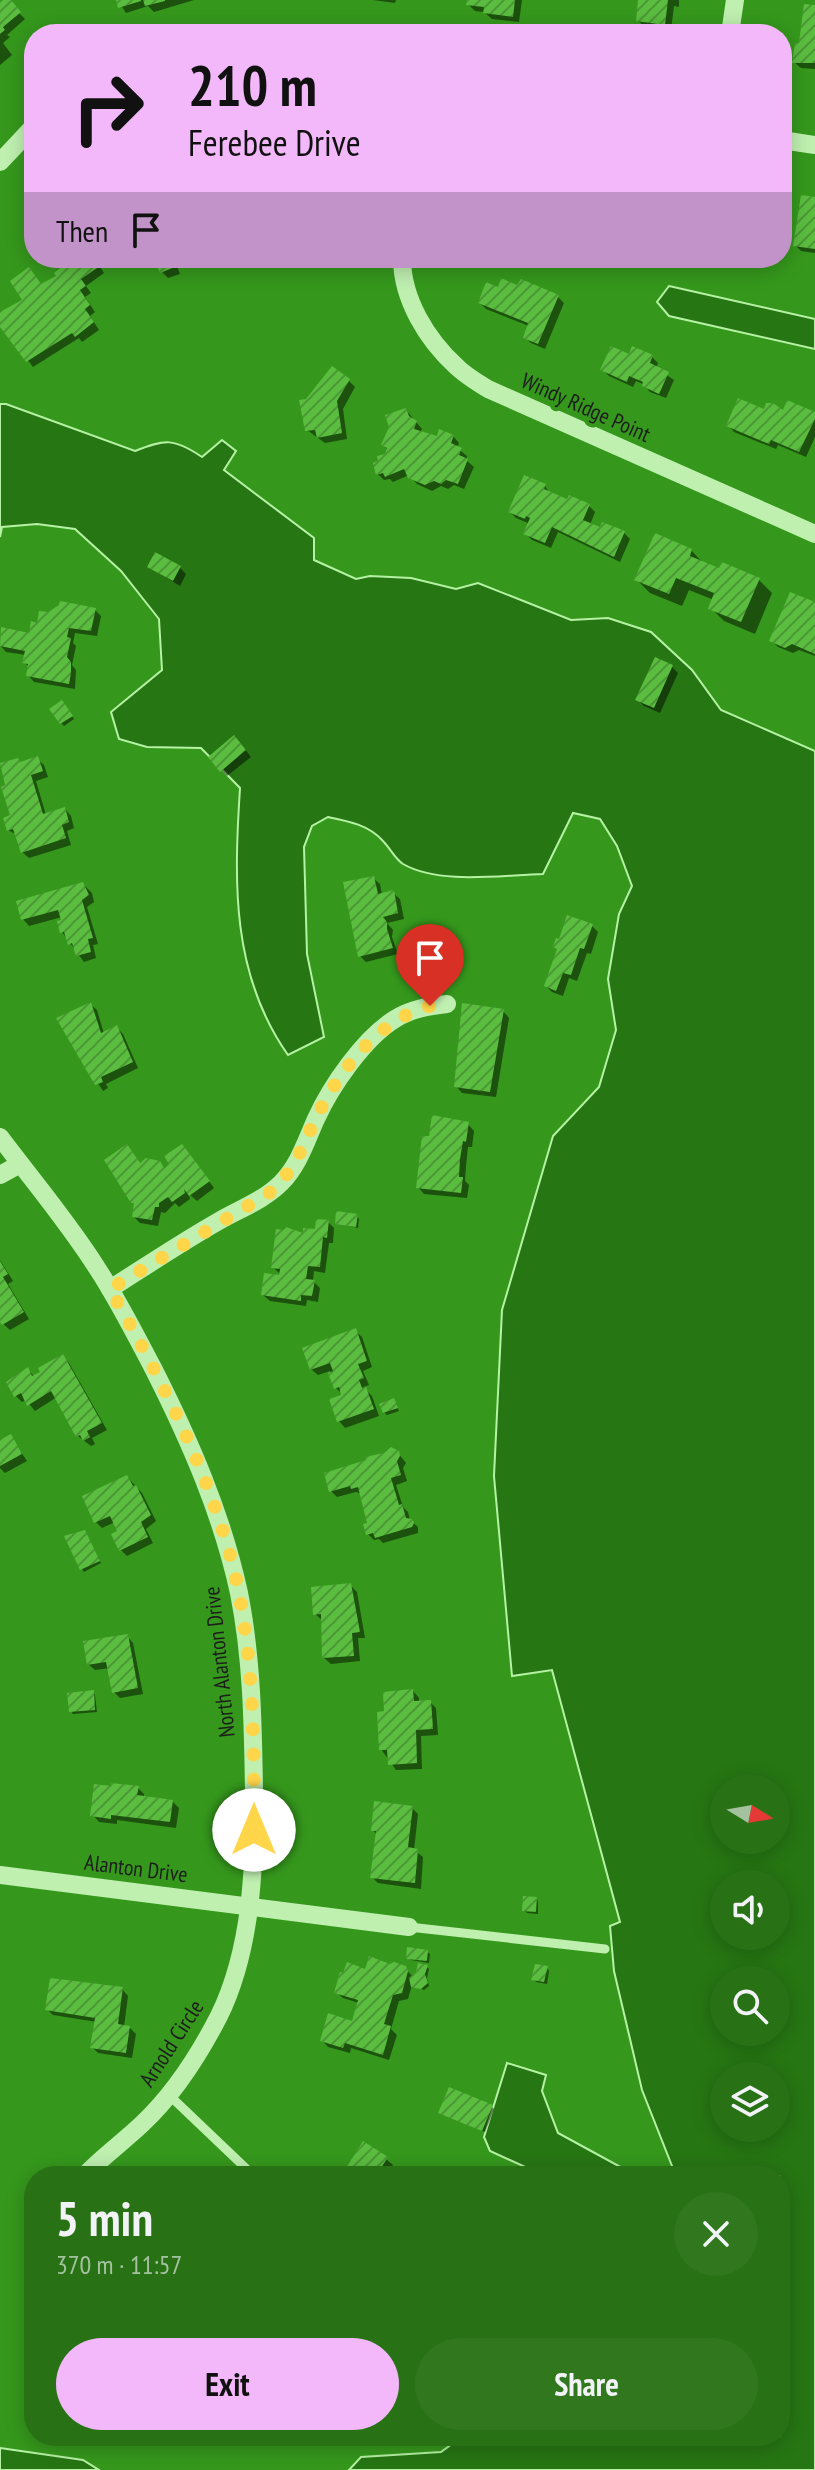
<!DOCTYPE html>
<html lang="en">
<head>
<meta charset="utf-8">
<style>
	body { margin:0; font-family:"PT Sans Narrow",sans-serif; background:#30771e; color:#f1f3f6; height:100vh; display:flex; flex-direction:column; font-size:30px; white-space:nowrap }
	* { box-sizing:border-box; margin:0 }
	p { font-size:26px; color:#a5c2a0 }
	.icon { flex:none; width:44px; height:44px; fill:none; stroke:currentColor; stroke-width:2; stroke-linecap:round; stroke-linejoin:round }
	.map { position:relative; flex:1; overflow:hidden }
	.sheet { position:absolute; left:24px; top:2166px; width:766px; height:280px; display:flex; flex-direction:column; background:#287215; border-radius:32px; box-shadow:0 4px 20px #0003 }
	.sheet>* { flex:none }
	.hud { position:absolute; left:24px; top:24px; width:768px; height:244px; border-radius:32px; box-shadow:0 4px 20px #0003; background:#f3b8fa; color:#111; overflow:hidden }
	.needle { width:52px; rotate:101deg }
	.fabs { position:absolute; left:710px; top:1774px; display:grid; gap:16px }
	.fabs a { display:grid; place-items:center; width:80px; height:80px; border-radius:50%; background:#287215; box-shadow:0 4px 20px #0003; font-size:40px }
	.pin { position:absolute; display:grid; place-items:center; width:68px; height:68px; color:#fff; margin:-82px -34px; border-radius:50% 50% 50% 0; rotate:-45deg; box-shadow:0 0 8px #0007 }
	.pin .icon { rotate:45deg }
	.me { position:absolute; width:88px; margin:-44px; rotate:0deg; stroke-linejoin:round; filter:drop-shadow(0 0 6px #0008) }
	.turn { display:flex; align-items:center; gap:28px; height:168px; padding:0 32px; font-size:36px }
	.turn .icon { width:104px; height:104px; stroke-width:2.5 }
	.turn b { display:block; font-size:56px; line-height:68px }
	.then { display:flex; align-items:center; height:76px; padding:0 32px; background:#0003; gap:16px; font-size:30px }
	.round { display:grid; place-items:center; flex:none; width:84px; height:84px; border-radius:42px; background:#30771e }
	.head { display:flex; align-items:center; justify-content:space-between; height:136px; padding:0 32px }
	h1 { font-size:48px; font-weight:700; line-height:60px }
	.cta { display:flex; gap:16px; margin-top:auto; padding:16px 32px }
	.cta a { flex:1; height:92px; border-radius:48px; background:#f3b8fa; color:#111; font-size:32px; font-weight:700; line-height:92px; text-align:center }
	.cta a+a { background:#30771e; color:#f1f3f6 }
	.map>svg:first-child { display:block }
</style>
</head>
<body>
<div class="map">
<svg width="815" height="2470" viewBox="0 0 815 2470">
	<defs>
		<pattern id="building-hatch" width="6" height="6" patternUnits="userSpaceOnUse" patternTransform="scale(2)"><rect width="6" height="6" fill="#5bbd40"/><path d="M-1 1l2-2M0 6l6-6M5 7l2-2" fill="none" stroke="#4b9935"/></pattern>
	</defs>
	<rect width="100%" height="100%" fill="#35981c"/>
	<g fill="#267613" stroke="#b6f2a4" stroke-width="2" fill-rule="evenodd">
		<path d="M669,286L815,319V349L669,316L657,302Z"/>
		<path d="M0,404H6L135,451C165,439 174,438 202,457L222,440L236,451L224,470L314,538V560L356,579L370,576L411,578L456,589L478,583L571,620L608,618L651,632L692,670L721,710L815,751V2470H349L361,2457L441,2452L463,2436H780V2176H676L642,2090L614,1971L610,1926L620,1922L552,1670L512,1676L494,1476L502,1310L553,1136L599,1087L616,1030L608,979L619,914L632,886L617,846L600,819L573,813L543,874C501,875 440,885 403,864C395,859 390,848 383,841C369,825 348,821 328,817L312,826L304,847L307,954L324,1037L288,1055C231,974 234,882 240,788L201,748L147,747L119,739L111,712L162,670L159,619L121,571L75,529L37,524L2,527L0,537ZM724,1788H776V1840H724ZM724,1884H776V1936H724ZM724,1980H776V2032H724ZM724,2076H776V2128H724Z"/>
		<path d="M507,2063L546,2075L542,2091L558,2133L637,2176H545L490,2151L484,2137Z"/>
		<path d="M0,2448L83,2460L99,2470H0Z"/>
	</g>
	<g fill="#0007">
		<path d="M6,0L25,19L7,35L10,37L3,43L12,55L0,65V5Z"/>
		<path d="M118,0H194L154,12L148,6L126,13Z"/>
		<path d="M373,0H396L395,3Z"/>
		<path d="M469,0H522L519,22L492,19L484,12L475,11L468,4Z"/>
		<path d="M640,0H679V7L674,6L671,30L644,27L638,20Z"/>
		<path d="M815,7V69L801,68L794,62Z"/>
		<path d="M815,199V253L801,251L795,245Z"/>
		<path d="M71,258H97L95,259L104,273L86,286L91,293L85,297L95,312L90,316L99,330L82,342L79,338L33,367L0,323V314L9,311L58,277L73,261Z"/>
		<path d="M157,258H174L180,274L168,278L162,272Z"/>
		<path d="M499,290L558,297L564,303L545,349L531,343L525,337L529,326L486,309L480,303Z"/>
		<path d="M629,356L652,357L658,363L656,368L674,380L666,398L650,392L643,384L636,381L633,387L609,376L602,369Z"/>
		<path d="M349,381L355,387L343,409L347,439L325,443L307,430Z"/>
		<path d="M406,410L422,429L420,433L438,439L453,436L459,443L457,448L467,456L466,460L474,467L464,489L454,485L448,489L441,486L432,491L417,484L409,475L393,482L390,479L384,480L378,474L388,450L383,445Z"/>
		<path d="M765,411L815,414V437L806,457L778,445L776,449L734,432L728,425Z"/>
		<path d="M545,486L550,494L589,506L595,512L590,525L624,533L630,539L620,562L558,532L551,548L532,540L525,533L530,524L516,518L510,512Z"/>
		<path d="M691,550L704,564L759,580L772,593L755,634L724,621L711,608L714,600L689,590L682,606L650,593L637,580Z"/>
		<path d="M149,567L180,568L186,574L180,586Z"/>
		<path d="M815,604V656L799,650L793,653L778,647L772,641Z"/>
		<path d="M95,610L101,616L97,636L75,633L73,643L76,646L72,665L76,670L75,689L34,682L28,675L29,667L25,663L26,655L6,652L0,645L2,630L31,635L39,625Z"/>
		<path d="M672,667L678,673L660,713L644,706L638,700Z"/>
		<path d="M64,705L74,719L64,726L61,723Z"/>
		<path d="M241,744L251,757L227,776L221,770Z"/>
		<path d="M37,759L44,765L48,777L36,781L46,815L65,809L71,816L74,828L67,831L71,845L29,858L22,852L17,835L8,830L21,764Z"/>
		<path d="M373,878L380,884L382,895L393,893L400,899L404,919L387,923L393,930L392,937L398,954L366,962L360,956Z"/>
		<path d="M83,884L92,893L94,902L87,907L98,944L93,945L96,958L84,962L62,932V917L29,926L23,919L18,902Z"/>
		<path d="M592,926L598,932L591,954L587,953L577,981L569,978L563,996L552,992L546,986L559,950Z"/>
		<path d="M90,1004L97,1010L104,1034L117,1028L123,1034L138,1068L106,1084L108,1088L103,1091L89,1069Z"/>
		<path d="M503,1011L509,1018L496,1097L462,1093L456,1086Z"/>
		<path d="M468,1124L474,1131L472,1147H468L466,1166L465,1181L469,1185L467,1198L424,1194L418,1187Z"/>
		<path d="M188,1153L214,1188L197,1201L189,1194L190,1199L179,1207L175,1203L165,1213L161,1212L158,1226L140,1223L134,1217L136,1205L132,1201L141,1165L165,1170Z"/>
		<path d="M357,1216L359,1219L358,1228L337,1223Z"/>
		<path d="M328,1222L334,1228L333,1243H329L325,1273L314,1271L313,1281L320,1288L318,1302L307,1300L306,1306L270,1301L263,1295L283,1277L273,1267L305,1235L317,1232Z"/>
		<path d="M0,1260L13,1281L8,1284L29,1319L10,1330L0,1321Z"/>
		<path d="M355,1331L362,1337L372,1367L363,1371L369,1385L363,1387L372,1396L379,1416L345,1428L339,1421L332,1401L344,1396L336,1388L330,1371L318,1375L311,1369Z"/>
		<path d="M63,1357L69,1363L107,1430L92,1438L95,1444L91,1446L78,1436L57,1397L35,1411L26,1400L22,1402L16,1396L28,1370L35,1377Z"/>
		<path d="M394,1401L399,1411L387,1415L384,1412Z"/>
		<path d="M10,1436L27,1461L5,1473L0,1468V1442Z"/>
		<path d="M398,1453L406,1463L403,1468L407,1481L396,1485L403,1507L408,1512L410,1520L418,1527V1533L383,1543L379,1539L374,1540L368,1534L369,1524L362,1494L356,1492L337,1497L331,1491Z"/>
		<path d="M127,1477L142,1493L156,1521L146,1529L153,1543L127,1556L121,1550L120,1532L115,1522L102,1528L96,1522Z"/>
		<path d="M85,1532L101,1563L84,1572L82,1569Z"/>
		<path d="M350,1585L357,1592L365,1638H358L360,1661L331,1664L324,1658L322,1620L315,1614Z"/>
		<path d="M127,1636L133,1643L143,1694L120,1698L114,1692L110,1668L95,1670L88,1664Z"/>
		<path d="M413,1691L419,1698V1703L430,1702L436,1708L438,1735L421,1736L422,1769L396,1770L381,1749L386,1713Z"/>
		<path d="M93,1692L95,1695L97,1712L73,1714L71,1711Z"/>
		<path d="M138,1788L144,1794V1798L172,1801L179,1808L176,1828L117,1820V1824L99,1822L93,1815Z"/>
		<path d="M412,1808L418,1814L414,1850L423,1857L421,1889L378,1883L372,1877L377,1835L373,1830Z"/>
		<path d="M536,1899L538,1901V1914L527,1913L524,1910Z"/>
		<path d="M427,1952L430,1954L429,1963L411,1960L408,1958Z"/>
		<path d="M390,1966L405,1968L413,1977L427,1967L429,1969L427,1978L429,1986L424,1990L412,1985L408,1999L399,2001L391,2029L397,2035L389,2060L351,2048L350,2053L328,2047L322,2040L353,2023L359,2003L343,1998L336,1992L366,1972Z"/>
		<path d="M547,1968L549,1971L547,1984L536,1982L534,1979Z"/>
		<path d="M122,1989L128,1996L124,2027L130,2028L136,2034L132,2058L98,2053L92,2047L97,2022L53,2015L47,2009Z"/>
		<path d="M492,2107L494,2109L485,2132L441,2113Z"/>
		<path d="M386,2159L393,2165L386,2176H343Z"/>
	</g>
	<g fill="url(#building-hatch)">
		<path d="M3,0H11L21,12L3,27L5,30L0,34V3Z"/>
		<path d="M116,0H141V1L118,8Z"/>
		<path d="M143,0H165V1L145,6Z"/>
		<path d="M467,0H515L513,17L483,13L484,7L466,5Z"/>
		<path d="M638,0H668L665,25L636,21Z"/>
		<path d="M804,4L815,5V63H792L795,43H799Z"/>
		<path d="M801,195L815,197V249L793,246Z"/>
		<path d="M69,258H94L100,266L81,279L86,286L80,290L90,305L85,309L94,322L75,337L72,333L26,362L0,327V312L22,300L10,281L29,267L41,284L56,276L54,273L70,260Z"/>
		<path d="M154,258H172L175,267L160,273Z"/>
		<path d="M501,278L517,285L521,279L559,295L538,344L523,338L528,323L478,303L486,282L498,287Z"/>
		<path d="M611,346L629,354L632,346L653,355L650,363L669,372L659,394L642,386L643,382L629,376L627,382L600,370Z"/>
		<path d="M332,366L350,379L337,401L342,433L317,438L315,430L305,431L299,400L306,399Z"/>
		<path d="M738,398L764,409L766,403H773L783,410L787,400L815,412V419L799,452L771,440L769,444L726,426Z"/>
		<path d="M406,408L409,416L417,421L414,429L437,436L439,429L454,435L451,443L462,448L459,455L468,459L458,484L446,480L441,484L434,481L425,485L408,478L404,469L385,477L383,473L376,475L373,463L378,461L377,456L385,454L387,448L381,445L389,427L385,415Z"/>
		<path d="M524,475L546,484L544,489L567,499L569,495L590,504L583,520L600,527L602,522L625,531L614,557L552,527L545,543L523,534L530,518L526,516L525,519L508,512Z"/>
		<path d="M655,533L692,549L690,556L719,568L722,562L760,578L741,622L708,609L714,593L676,578L669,594L634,580Z"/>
		<path d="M155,552L181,566L173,581L147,567Z"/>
		<path d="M790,592L815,602V654L792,644L785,648L769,641Z"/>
		<path d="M60,601L96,608L91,631L69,628L67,637L71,638L67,657L71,662V673L69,684L26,676L28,664L22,663L25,651L0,646L1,627L29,633L31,621L37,623L39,611L48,612L59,605Z"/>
		<path d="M655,657L673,665L654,708L635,700Z"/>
		<path d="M62,700L73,716L60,724L49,709Z"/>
		<path d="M234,735L246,750L220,772L208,757Z"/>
		<path d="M38,756L43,771L31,775L43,814L65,807L69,822L62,825L66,838L21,853L13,829L7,831L3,818L10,815L1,787L5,785L0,763L18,758L20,762Z"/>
		<path d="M374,876L378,894L394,890L398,913L383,917L387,922V929L393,948L358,957L343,882Z"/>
		<path d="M83,882L89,895L82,900L93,938L88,939L91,952L76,956L72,943L68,945L64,932L60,933L57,921L61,920L58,910L21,920L16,901Z"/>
		<path d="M567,915L593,924L584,949L580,948L571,975L563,973L556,991L544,986L557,949L553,947L556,938L559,939Z"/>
		<path d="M91,1002L101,1033L117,1025L133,1062L101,1077L103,1082L95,1085L56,1018Z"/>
		<path d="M462,1003L504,1009L490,1092L454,1087Z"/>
		<path d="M432,1115L469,1122L466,1142L463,1141L460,1159L459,1177H463L461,1193L416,1188L422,1136H429Z"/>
		<path d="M127,1144L140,1163L146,1158L160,1161L164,1168L169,1164L164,1156L182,1144L210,1181L189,1196L184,1189L185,1193L172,1202L168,1197L159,1203V1207H155L152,1220L132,1217L134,1203H131L104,1160Z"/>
		<path d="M336,1211L358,1214L356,1227L335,1224Z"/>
		<path d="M316,1219L329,1220L327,1238L323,1237L320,1267L308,1266L306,1279L315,1280L312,1296L301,1295V1301L261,1295L264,1273L279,1275L280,1269L271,1268L276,1229L283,1230L286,1227L303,1233V1228L315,1229Z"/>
		<path d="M0,1261L8,1274L3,1277L24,1312L2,1325L0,1322Z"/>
		<path d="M356,1328L367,1361L358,1364L364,1378L359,1380L362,1388L366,1387L374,1409L337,1422L329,1399L341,1395L339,1387L334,1389L328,1373L333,1371L330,1363L310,1370L302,1348Z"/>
		<path d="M63,1354L102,1423L87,1431L90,1437L83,1441L80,1435L76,1437L51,1391L27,1406L21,1393L14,1397L6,1382L28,1367L32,1376L40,1372L38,1368Z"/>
		<path d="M394,1398L398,1408L383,1413L379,1404Z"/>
		<path d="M11,1434L22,1454L0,1466V1440Z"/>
		<path d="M391,1447L399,1451L400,1456L397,1461L401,1475L391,1478L399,1505L402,1504L406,1518L412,1519L414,1523L412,1527L375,1538L373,1533L366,1535L363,1524L367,1523L358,1487L351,1489L350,1486L329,1492L324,1473L366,1460L365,1457L384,1453Z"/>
		<path d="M127,1475L133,1486L136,1485L151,1515L141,1522L148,1537L119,1551L111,1534L117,1531L110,1516L94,1523L82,1496Z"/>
		<path d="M85,1530L100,1561L80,1570L64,1536Z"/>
		<path d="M351,1583L360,1632L352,1633L354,1656L322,1658L321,1614L313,1615L311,1587Z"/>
		<path d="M128,1634L138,1688L112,1693L106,1662L87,1665L83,1641Z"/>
		<path d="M413,1689L414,1701L431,1700L433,1729L416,1730L417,1763L388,1765L387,1750H379L377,1712L384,1711L383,1692Z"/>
		<path d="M94,1690L95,1710L69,1712L67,1693Z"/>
		<path d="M111,1783L139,1786L137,1795L173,1800L170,1822L111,1815V1819L90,1816L94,1784L111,1786Z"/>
		<path d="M374,1801L413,1806L408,1847L418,1849L415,1883L370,1878L376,1831H371Z"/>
		<path d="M523,1896L537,1897L536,1912L522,1911Z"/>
		<path d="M407,1947L428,1950L427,1961L406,1959Z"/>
		<path d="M369,1956L390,1964L394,1962L406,1966L408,1971L402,1993L393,1995L384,2024L391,2026L383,2055L345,2043L343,2048L320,2041L328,2013L352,2021L358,2000L334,1993L340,1972L343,1973L347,1962L365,1969Z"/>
		<path d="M418,1963L428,1965L425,1974L428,1983L421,1989L411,1987L409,1978L416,1972Z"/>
		<path d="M535,1964L548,1966L544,1982L531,1980Z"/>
		<path d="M50,1978L123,1987L118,2024L130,2026L126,2053L90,2048L95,2018L45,2010Z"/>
		<path d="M449,2087L493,2105L482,2131L438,2113Z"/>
		<path d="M363,2141L388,2157L376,2176H341Z"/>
	</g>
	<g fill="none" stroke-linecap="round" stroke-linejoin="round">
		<g stroke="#bff0b0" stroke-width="9">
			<path d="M409,1927L605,1949"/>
			<path d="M169,2095L254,2176"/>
		</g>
		<g stroke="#bff0b0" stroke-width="18">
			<path d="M730,34L735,0"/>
			<path d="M782,140L815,145"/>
			<path d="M0,162L34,126"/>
			<path d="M402,258C402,299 427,340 457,367C466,376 477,382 488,389L815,534"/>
			<path d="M0,1137C33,1181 68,1222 97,1268C118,1300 135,1334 153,1368C189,1439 222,1514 239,1593C252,1658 253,1725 254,1791C255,1865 252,1949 219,2016C199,2055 174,2094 142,2124C123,2142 102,2157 84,2176"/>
			<path d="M0,1175L20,1164"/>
			<path d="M110,1289C146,1266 182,1242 219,1221C240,1209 264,1200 281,1183C299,1165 306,1141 316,1119C331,1086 364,1038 395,1019C411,1009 429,1006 447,1004"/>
			<path d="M0,1875L409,1927"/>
		</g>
	</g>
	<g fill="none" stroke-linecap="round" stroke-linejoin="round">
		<path stroke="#ffd54a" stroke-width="14" stroke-dasharray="0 25.2" d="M254,1830C254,1759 254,1687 243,1616C226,1503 166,1387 110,1289L268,1194C295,1172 302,1146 317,1116C341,1069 378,1020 430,1006"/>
	</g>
	<g text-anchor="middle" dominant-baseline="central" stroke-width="8" stroke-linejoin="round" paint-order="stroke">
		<g font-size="22" fill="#1d1d1d" stroke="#35981c">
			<text transform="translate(586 407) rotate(24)">Windy Ridge Point</text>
			<text transform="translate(219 1662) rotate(-96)">North Alanton Drive</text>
			<text transform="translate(136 1868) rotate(7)">Alanton Drive</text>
			<text transform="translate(171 2043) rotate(-57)">Arnold Circle</text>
		</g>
	</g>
</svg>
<div class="fabs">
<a><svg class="needle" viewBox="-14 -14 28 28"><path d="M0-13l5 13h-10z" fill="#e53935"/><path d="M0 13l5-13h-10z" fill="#a5c2a0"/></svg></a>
<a><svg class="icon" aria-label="sound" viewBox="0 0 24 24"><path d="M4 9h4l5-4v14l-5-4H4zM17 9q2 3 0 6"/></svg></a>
<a><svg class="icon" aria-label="search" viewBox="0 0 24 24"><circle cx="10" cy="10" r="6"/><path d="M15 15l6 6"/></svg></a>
<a><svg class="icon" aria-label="layers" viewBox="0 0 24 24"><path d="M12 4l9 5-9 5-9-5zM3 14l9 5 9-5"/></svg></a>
</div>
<div class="pin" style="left:430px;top:1006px;background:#d93025"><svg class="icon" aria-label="arrive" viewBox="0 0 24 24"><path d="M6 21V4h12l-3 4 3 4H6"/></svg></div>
<svg class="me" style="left:254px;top:1830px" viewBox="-20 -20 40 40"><circle r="19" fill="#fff"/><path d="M0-13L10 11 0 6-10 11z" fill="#ffd54a"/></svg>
<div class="hud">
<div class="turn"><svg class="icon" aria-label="right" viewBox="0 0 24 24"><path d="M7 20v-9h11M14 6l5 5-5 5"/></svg><div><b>210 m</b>Ferebee Drive</div></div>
<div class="then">Then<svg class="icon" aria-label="arrive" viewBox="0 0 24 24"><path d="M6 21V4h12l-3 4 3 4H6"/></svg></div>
</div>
<section class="sheet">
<div class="head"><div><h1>5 min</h1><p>370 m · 11:57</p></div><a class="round"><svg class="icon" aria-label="close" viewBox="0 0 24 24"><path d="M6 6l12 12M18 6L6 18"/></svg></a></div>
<div class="cta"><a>Exit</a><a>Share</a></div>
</section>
</div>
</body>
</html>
